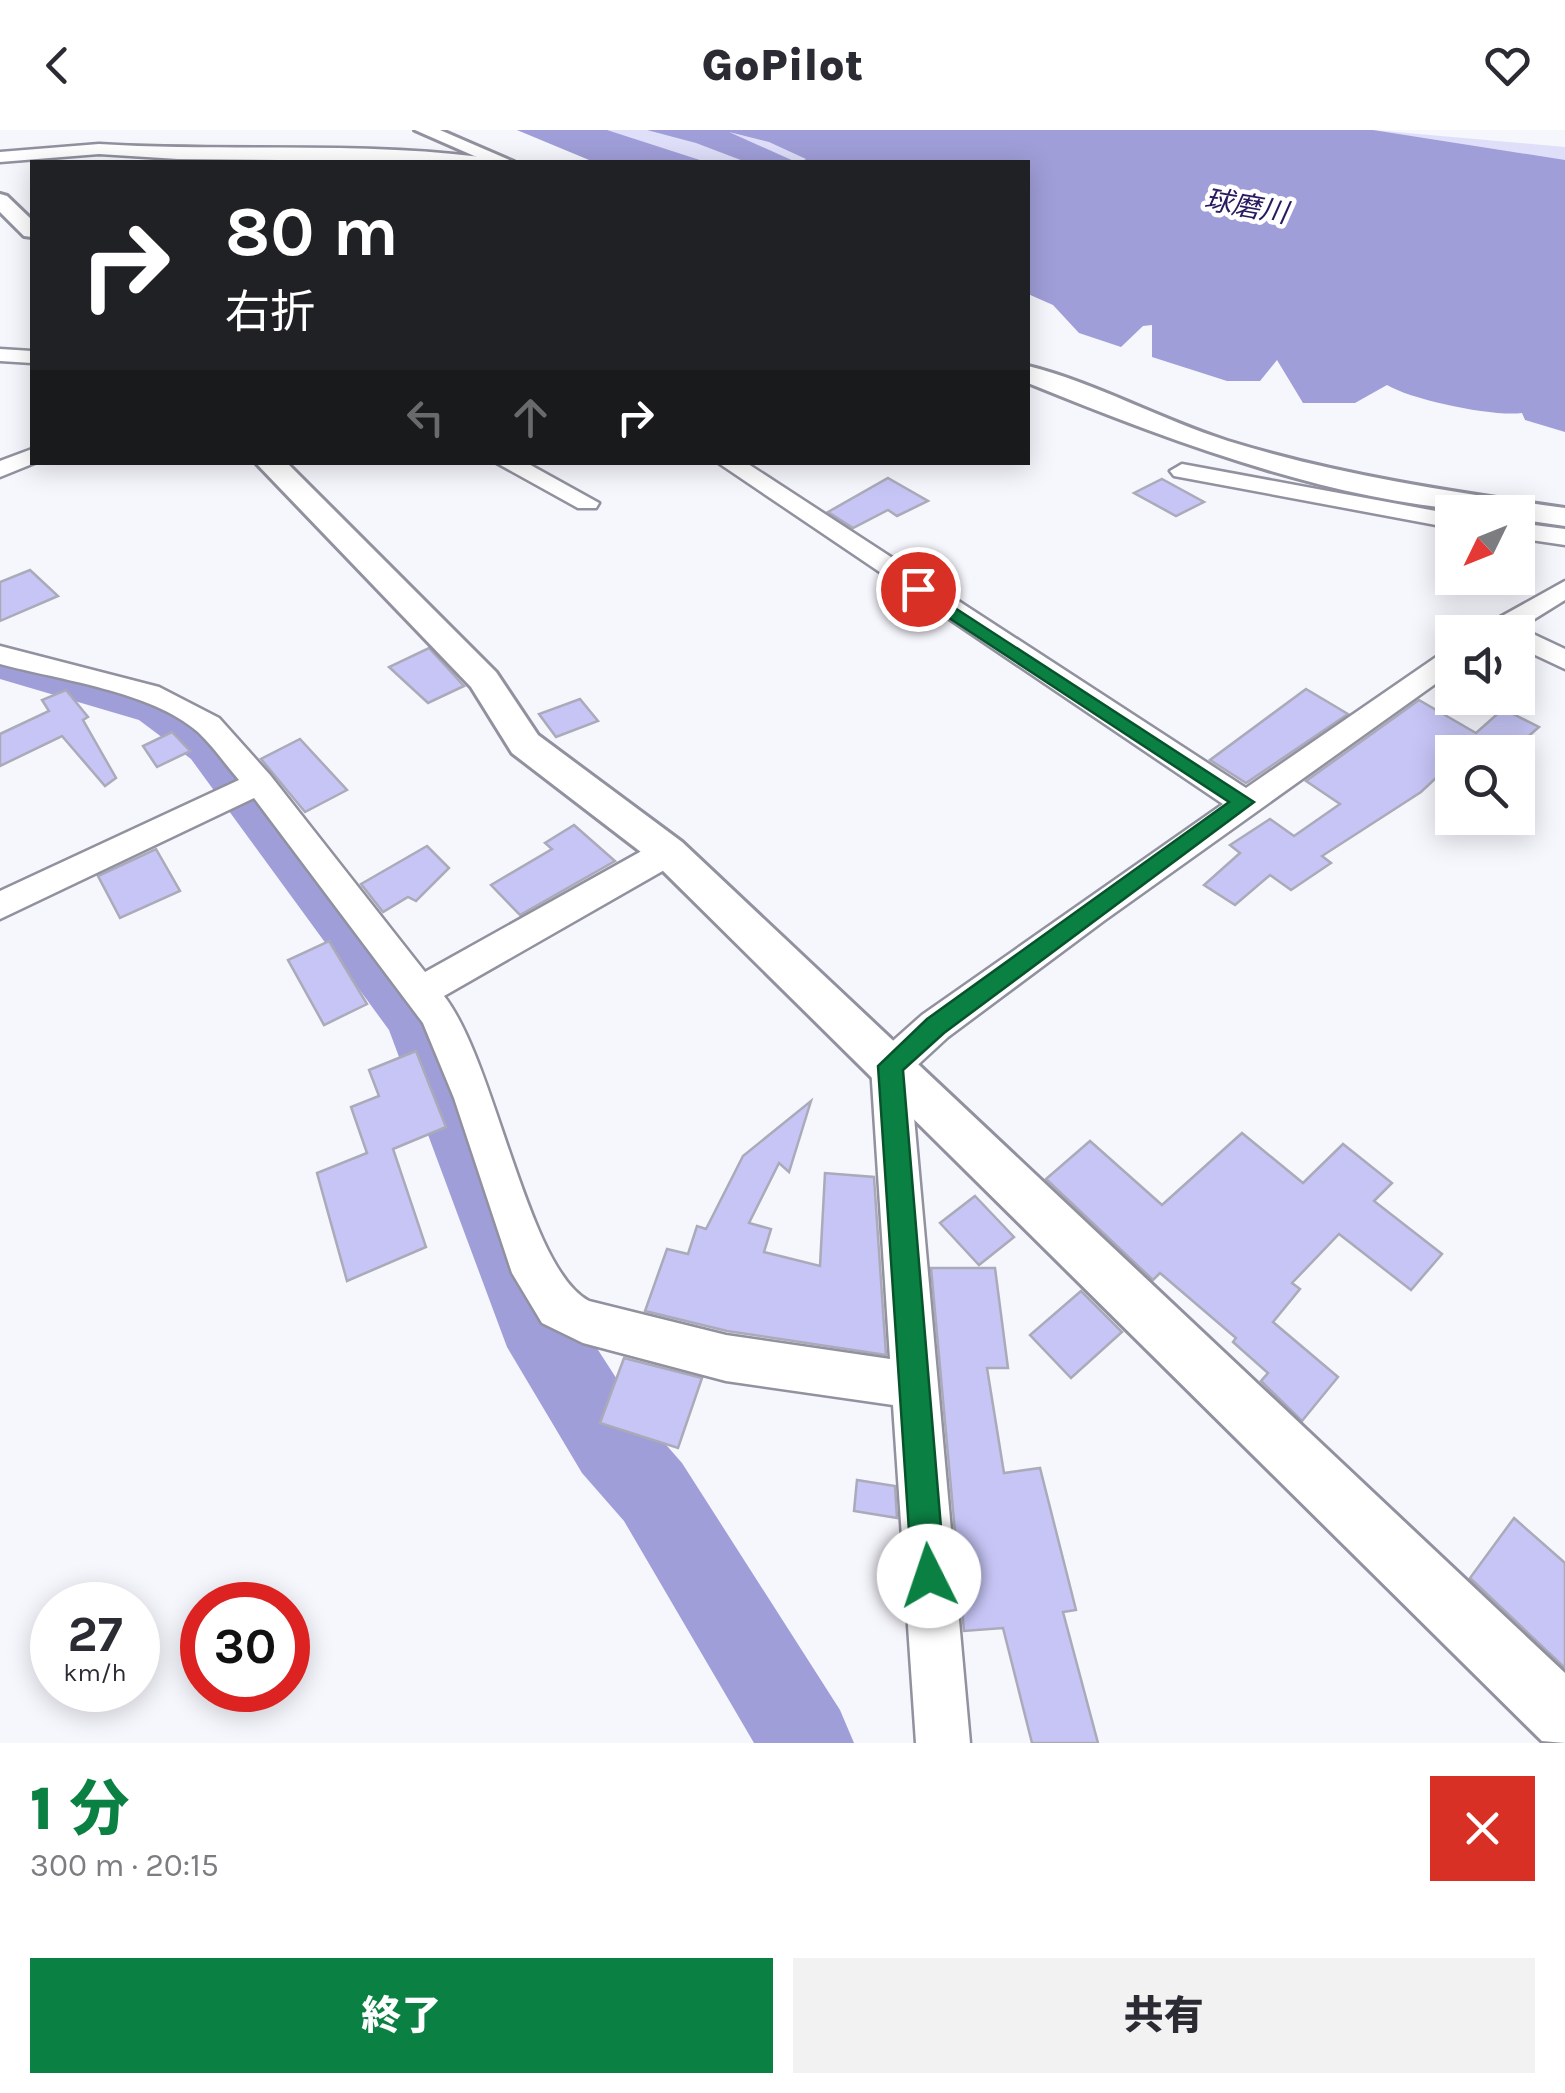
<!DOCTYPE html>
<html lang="ja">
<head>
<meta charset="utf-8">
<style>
	body { margin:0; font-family:Karla,"Noto Sans JP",sans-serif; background:#f2f2f3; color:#2b2b33; height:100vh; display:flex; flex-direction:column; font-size:38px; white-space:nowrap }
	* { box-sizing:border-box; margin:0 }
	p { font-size:32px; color:#7c7c81 }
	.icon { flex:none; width:55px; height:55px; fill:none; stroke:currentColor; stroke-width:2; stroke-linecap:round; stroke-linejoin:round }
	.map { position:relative; height:1613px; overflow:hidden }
	.panel { display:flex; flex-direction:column; background:#fff; flex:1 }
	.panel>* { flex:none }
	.banner { position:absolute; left:30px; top:30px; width:1000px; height:305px; border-radius:0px; box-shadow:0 5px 25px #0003; background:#202124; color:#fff; overflow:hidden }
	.needle { width:65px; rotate:227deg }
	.tools { position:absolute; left:1435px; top:365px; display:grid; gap:20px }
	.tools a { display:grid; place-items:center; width:100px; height:100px; border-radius:0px; background:#fff; box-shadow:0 5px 25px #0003; font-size:50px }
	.speed { position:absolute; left:30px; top:1452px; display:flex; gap:20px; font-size:50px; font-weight:700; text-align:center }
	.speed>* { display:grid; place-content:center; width:130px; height:130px; border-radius:50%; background:#fff; box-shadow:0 5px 25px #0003; line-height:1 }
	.speed small { font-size:25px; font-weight:400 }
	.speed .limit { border:15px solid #d22; background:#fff; color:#111 }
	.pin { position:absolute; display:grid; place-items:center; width:85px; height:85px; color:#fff; margin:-42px; border:5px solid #fff; border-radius:50%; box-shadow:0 2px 10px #0007 }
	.me { position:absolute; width:110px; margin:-55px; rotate:356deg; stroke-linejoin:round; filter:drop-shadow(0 0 8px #0008) }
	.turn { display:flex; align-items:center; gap:35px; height:210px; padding:0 30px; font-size:45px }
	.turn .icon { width:130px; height:130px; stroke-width:2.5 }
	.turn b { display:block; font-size:70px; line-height:85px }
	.lanes { display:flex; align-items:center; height:95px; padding:0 30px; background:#0003; justify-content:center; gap:50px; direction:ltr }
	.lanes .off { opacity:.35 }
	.round { display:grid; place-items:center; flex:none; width:105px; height:105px; border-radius:0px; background:#f2f2f3 }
	.head { display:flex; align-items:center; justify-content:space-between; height:170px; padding:0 30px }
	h1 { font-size:60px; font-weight:800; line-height:75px; color:#0b8043 }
	.cta { display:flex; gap:20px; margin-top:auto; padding:20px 30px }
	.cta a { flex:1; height:115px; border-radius:0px; background:#0b8043; color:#fff; font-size:40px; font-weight:800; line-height:115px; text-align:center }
	.cta a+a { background:#f2f2f3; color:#2b2b33 }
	header { display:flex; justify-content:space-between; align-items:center; height:130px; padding:0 30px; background:#fff; font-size:45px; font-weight:800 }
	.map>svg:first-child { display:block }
</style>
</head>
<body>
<header><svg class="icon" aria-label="back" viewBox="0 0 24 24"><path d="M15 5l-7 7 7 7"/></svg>GoPilot<svg class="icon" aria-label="heart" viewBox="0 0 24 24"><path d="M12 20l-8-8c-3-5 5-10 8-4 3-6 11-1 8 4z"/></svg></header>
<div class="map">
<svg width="1565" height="1613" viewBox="0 0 1565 1613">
	<rect width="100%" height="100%" fill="#f6f6fd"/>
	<g fill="#e0dffa">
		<path d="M517,0H843L909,32H594Z"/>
		<path d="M1373,0L1565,17V54Z"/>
	</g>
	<g fill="#a09ed8">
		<path d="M517,0H607L706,32H594Z"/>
		<path d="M647,0H1373L1565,30V302L1525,290L1522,283C1493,287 1412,270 1387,255L1355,273H1303L1277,230L1260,251H1227L1152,227V195L1143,196L1121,217L1079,203L1053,175L1028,164V32H801L806,29L769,12L729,2L796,32H746L696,13Z"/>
	</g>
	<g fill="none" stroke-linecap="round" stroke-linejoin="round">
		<path fill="#a09ed8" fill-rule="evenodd" d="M0,518L175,566L227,605L438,870L562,1164L640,1285L682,1333L840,1580L854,1613H754L624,1391L582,1343L507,1217L389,900L191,629L139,590L0,549Z"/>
	</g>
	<g fill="#c6c5f6" stroke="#aaaab9" stroke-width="2.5">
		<path d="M888,348L928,371L897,386L888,380L853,398L828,382Z"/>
		<path d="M1162,349L1204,372L1176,386L1134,363Z"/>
		<path d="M30,440L58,466L0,491V452Z"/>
		<path d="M429,518L464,556L428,573L389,537Z"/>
		<path d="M1306,559L1348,584L1246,653L1210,630Z"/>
		<path d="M66,560L88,587L83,590L116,648L105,656L62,606L0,636V604L49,581L42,570Z"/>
		<path d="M580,569L598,591L556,607L539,584Z"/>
		<path d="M1419,570L1476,603L1503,579L1539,597L1515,618L1511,616L1506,620L1510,622H1452V633L1421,662L1322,726L1331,733L1291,760L1270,745L1235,775L1204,755L1240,723L1230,715L1270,689L1294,706L1340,674L1306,651Z"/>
		<path d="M172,602L190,621L157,637L143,616Z"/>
		<path d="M300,609L347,660L305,682L261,629Z"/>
		<path d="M574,695L615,731L520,785L491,755L552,719L545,713Z"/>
		<path d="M427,716L449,738L416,771L408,767L383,782L361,754Z"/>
		<path d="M156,719L180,761L120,788L98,746Z"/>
		<path d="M329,811L367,874L324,895L288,830Z"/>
		<path d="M416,921L446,997L393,1019L426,1117L347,1151L317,1043L367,1023L351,977L379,966L369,940Z"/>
		<path d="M811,971L789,1042L779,1033L749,1093L771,1099L764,1122L820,1136L825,1043L874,1047L886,1225L727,1201L645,1181L667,1119L688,1124L697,1096L706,1099L743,1026Z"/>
		<path d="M1242,1003L1303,1053L1343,1014L1392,1053L1374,1071L1442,1124L1411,1160L1339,1104L1292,1153L1300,1159L1273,1192L1338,1247L1302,1291L1261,1251L1268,1243L1233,1212L1236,1208L1160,1143L1153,1150L1046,1049L1090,1011L1162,1075Z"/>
		<path d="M975,1066L1014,1107L979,1135L940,1093Z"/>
		<path d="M931,1138H995L1008,1238H987L1004,1343L1040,1338L1076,1480L1063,1482L1098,1613H1032L1003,1498L964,1501Z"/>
		<path d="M1081,1161L1122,1202L1071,1248L1030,1205Z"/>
		<path d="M624,1228L702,1248L678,1318L600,1293Z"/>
		<path d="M857,1350L895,1356L897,1388L854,1381Z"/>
		<path d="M1514,1388L1565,1433V1538L1470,1448Z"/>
	</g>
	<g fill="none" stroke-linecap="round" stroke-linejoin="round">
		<g stroke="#91919f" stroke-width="5">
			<g id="minor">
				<path d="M99,14C226,22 355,11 481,27L489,32L178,29L99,24L0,32V22Z"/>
				<path d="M0,219L32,221V233L0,231Z"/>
				<path d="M32,319V332H37L0,347V331Z"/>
				<path d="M495,332H525L599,373L596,378H578Z"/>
				<path d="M717,332H745L1246,658L1442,523L1452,520V542L1105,790L948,907L910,942L970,1613H916L893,1275L726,1251L583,1213L542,1193L512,1143L454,968L423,893L254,668L0,789V761L239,650C225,634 213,616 198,602C151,561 59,550 0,534V516L159,557L219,588L270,645L425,842L656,713L668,710L680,713L684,722L680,731L444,866C496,932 527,1139 589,1171L726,1205L890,1229L871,936L877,925L922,885L1223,674Z"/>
				<path d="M1182,334L1452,384V398L1174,346L1170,341Z"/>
				<path d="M1518,393L1565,399V415L1518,408Z"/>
				<path d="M1565,451V470L1520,498L1565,519V539L1518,517V502H1480L1484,496Z"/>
			</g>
		</g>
		<g stroke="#91919f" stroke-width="6">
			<g id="tertiary">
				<path d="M415,0H440L514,32H488Z"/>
				<path d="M0,64L7,66L32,90V107L24,106L0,82Z"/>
				<path d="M1028,236C1093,252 1162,290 1228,311C1338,345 1452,362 1565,378V396L1518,389V382C1356,382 1176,313 1028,253Z"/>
				<path d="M255,332H286L496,542L538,605L682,712L1565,1543V1613L1542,1611L654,732L512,623L471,557Z"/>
			</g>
		</g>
		<use href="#minor" fill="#fff" fill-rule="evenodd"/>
		<use href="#tertiary" fill="#fff" fill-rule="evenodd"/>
	</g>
	<path fill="#0b8043" stroke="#07532c" stroke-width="2.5" d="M918,454L1254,672L944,903L903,940L945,1446L940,1458L929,1463L917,1458L912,1446L878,936L927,889L1229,672L911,463L909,459Z"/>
	<g text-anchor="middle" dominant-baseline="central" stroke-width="9" stroke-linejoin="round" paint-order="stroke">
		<g font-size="28" font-style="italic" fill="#281a5e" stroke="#fff">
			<text transform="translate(1246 76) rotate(10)">球磨川</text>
		</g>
	</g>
</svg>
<div class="tools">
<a><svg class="needle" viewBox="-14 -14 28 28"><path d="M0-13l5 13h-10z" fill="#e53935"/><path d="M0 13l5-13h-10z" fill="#7c7c81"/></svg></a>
<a><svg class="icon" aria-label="sound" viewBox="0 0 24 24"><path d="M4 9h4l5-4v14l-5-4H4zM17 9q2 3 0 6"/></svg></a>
<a><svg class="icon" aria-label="search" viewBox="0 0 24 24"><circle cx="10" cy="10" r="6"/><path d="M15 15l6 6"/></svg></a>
</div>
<div class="speed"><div>27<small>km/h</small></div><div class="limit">30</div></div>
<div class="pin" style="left:918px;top:459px;background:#d93025"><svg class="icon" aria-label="arrive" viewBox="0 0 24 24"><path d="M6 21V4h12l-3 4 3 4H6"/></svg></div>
<svg class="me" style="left:929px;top:1446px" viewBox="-20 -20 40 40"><circle r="19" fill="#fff"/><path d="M0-13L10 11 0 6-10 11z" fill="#0b8043"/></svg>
<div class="banner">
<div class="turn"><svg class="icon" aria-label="right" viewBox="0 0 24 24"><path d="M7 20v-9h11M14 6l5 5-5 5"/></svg><div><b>80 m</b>右折</div></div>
<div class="lanes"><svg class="icon off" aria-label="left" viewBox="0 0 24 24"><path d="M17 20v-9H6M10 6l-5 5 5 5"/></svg><svg class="icon off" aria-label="ahead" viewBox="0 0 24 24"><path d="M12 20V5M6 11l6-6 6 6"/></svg><svg class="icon" aria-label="right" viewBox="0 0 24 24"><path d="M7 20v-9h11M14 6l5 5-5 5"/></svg></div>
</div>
</div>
<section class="panel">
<div class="head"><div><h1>1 分</h1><p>300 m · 20:15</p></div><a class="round" style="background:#d93025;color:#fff"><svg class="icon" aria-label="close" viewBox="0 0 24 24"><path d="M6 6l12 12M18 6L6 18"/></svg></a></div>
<div class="cta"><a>終了</a><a>共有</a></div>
</section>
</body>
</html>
